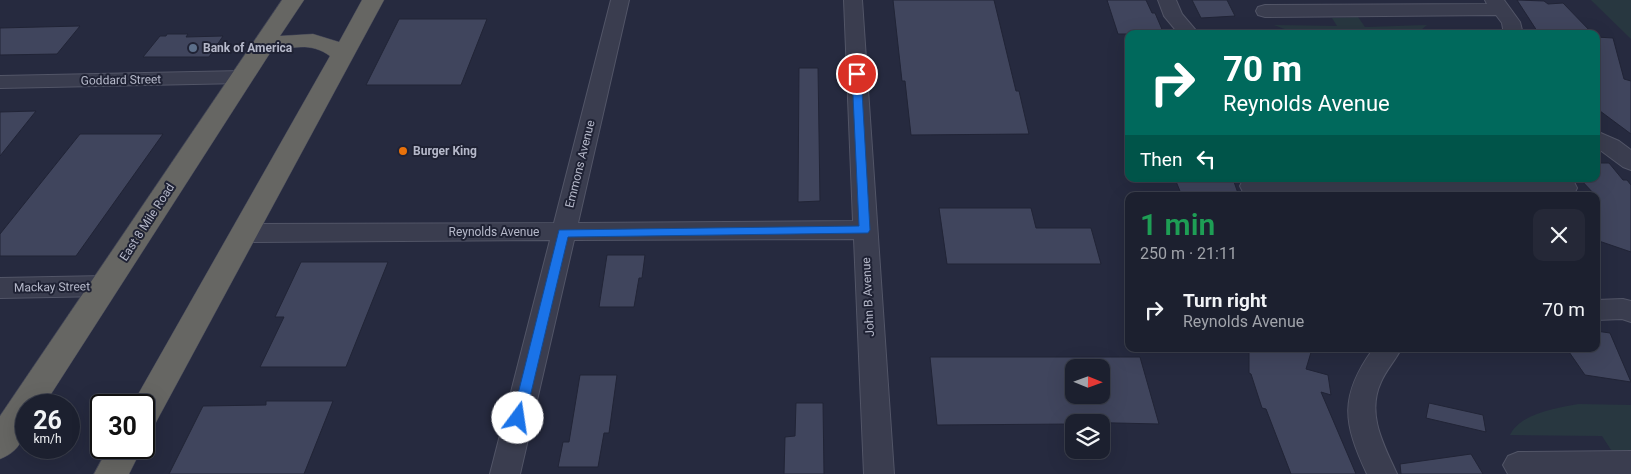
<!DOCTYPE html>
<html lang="en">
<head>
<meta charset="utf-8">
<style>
	body { margin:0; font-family:Roboto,sans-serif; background:#252837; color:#f1f3f6; height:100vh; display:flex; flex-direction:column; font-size:19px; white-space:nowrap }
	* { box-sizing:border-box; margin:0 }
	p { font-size:16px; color:#a0a3aa }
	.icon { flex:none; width:28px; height:28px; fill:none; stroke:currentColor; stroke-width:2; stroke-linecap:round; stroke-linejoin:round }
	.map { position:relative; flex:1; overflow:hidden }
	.drawer { position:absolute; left:1125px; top:192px; width:475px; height:160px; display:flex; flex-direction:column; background:#1c202f; border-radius:10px; box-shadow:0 5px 20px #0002,0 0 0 1px #3a3e4b }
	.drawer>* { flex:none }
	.top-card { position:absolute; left:1125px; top:30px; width:475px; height:152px; border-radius:10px; box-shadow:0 5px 20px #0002,0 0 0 1px #3a3e4b; background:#00695c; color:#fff; overflow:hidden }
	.needle { width:32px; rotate:91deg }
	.controls { position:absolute; left:1065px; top:359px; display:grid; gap:10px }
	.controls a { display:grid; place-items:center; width:45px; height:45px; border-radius:10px; background:#1c202f; box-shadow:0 5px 20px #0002,0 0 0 1px #3a3e4b; font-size:25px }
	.speed { position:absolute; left:15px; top:394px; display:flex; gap:10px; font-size:25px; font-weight:700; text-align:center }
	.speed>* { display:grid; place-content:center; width:65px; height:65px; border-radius:50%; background:#1c202f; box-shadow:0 5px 20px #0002,0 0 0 1px #3a3e4b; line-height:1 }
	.speed small { font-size:12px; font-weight:400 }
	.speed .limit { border:2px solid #111; border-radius:8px; background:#fff; color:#111 }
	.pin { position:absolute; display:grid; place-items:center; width:42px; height:42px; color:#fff; margin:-21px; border:2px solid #fff; border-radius:50%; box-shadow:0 1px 5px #0007 }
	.me { position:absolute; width:55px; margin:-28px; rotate:14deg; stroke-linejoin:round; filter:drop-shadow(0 0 4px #0008) }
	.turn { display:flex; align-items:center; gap:18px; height:105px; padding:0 15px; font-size:22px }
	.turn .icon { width:65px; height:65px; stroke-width:2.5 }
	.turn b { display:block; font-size:35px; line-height:42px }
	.then { display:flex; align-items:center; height:48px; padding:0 15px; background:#0003; gap:10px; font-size:19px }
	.round { display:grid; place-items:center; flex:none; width:52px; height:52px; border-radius:10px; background:#252837 }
	.summary { display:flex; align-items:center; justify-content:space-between; height:85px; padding:0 15px }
	h1 { font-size:30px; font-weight:600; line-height:38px; color:#1e9e55 }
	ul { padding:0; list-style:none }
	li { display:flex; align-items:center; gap:15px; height:65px; padding:0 15px }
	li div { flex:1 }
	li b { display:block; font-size:19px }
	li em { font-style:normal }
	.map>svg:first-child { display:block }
</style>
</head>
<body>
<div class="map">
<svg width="1631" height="474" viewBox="0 0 1631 474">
	<rect width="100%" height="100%" fill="#262a3f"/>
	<g fill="#283740">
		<path d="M1591,0H1631V39Z"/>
		<path d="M1358,17L1365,27L1427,25L1421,30L1411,34H1297L1274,25L1337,26L1332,18Z"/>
		<path d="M1579,404L1631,405V456H1615L1602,436L1510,435C1521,413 1557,408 1579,404Z"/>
	</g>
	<g fill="#40455d" stroke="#212436" fill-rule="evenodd">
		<path d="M893,0H994L1016,91H1019L1029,134L911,135L905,81H902Z"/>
		<path d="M1107,0H1146L1152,13H1155L1164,34H1118Z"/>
		<path d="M1192,0H1227L1235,16L1201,18Z"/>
		<path d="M1517,0L1544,1L1548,4L1563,3L1593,34H1539Z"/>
		<path d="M399,19H487L461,85H366Z"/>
		<path d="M80,26L57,54L0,55V28Z"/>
		<path d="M167,34H188L186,37L223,36L209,57H143L160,36H166Z"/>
		<path d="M1596,37L1613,38L1624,79L1631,81V134L1596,108Z"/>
		<path d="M799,68H818L820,201L798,202Z"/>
		<path d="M36,111L0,156V112Z"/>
		<path d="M80,134H163L76,256H0V234Z"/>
		<path d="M1596,163H1609L1623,180H1627L1631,185V252L1596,240V196L1580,179H1596Z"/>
		<path d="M1175,179H1233L1239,196H1182Z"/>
		<path d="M939,208H1031L1036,228H1091L1101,264H947Z"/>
		<path d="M607,255H645L642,278H639L634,307H599Z"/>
		<path d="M301,262H388L346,367H260L284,317H275Z"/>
		<path d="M1596,331L1610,333L1631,382L1585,375L1567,349H1596Z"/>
		<path d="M1249,349H1312L1306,369L1328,375L1331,395L1321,392L1356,474H1291L1266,409L1262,408L1251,374L1249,373Z"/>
		<path d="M930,357H1140L1159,424L1074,422V424L937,425ZM1074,368H1101V395H1074Z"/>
		<path d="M580,375H617L609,433H604L598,467H558L563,442H569Z"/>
		<path d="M266,401H333L304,474H169L203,406L266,405Z"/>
		<path d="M796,403H823L824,474H784L785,437L795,436Z"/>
		<path d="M1429,403L1483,415L1486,432L1426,418Z"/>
		<path d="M1471,454L1483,474H1401L1400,464Z"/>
	</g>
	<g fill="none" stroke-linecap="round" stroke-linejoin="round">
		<g stroke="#525567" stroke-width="2">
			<g id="minor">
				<path d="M611,0H629L578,223L853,221L844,0H862L894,474H864L854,239L574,240L520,474H490L550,240L244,242L236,239L232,233L236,227L244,224L554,223Z"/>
				<path d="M1158,0H1176L1182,14L1199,34H1179L1164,16Z"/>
				<path d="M1485,0H1504L1520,22L1523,34H1504L1502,23L1496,15L1265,17L1258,15L1256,11L1258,7L1265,5L1487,4Z"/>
				<path d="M242,71L249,72L252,77L249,82L242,83L0,88V76Z"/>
				<path d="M1596,131L1619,141L1631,150V170L1623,167L1596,147Z"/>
				<path d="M1248,179L1566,180L1574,182L1577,188L1574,194L1566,196L1251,194L1243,192L1240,186L1243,180Z"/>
				<path d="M105,276L114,279L117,286L114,293L105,296L0,298V278Z"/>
				<path d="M1623,299L1631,301V322L1622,319L1596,320V300Z"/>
				<path d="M1373,349H1401C1395,361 1386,370 1381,382C1366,414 1384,445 1397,474H1367C1343,423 1339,396 1373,349Z"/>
				<path d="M1631,451V474H1508L1503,465L1508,456L1518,452Z"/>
			</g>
		</g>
		<g stroke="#424557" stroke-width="1">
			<g id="trunk">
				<path d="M282,0H304L280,36L313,34L339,42L362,0H384L155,424L144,428V405H132L330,56C311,42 291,47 270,53L44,405H26C26,429 26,449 0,459V416Z"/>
				<path d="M108,448H142L129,474H94Z"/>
			</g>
		</g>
		<use href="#minor" fill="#3a3d4f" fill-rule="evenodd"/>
		<use href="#trunk" fill="#666663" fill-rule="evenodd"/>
	</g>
	<path fill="#1a73e8" stroke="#114b97" d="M857,71L861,74L870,230L868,233L568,237L525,418L523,422L518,424L514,422L512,418L559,230L859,226L852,74Z"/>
	<circle fill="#5c6f8a" stroke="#1f2234" stroke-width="2" cx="193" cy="48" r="5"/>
	<circle fill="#e8710a" stroke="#1f2234" stroke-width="2" cx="403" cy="151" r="5"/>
	<g text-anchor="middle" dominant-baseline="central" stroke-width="4" stroke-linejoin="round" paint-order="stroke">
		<g font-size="12" font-weight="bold" fill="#b6b9ca" stroke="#1f2234" text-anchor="start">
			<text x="203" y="48">Bank of America</text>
			<text x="413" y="151">Burger King</text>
		</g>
		<g font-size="12" fill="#b6b9ca" stroke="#1f2234">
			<text transform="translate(121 80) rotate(-1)">Goddard Street</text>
			<text transform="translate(580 164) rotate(-76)">Emmons Avenue</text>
			<text transform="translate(147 222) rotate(-57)">East 8 Mile Road</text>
			<text x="494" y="232">Reynolds Avenue</text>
			<text transform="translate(52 287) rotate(-1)">Mackay Street</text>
			<text transform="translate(868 297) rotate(-93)">John B Avenue</text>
		</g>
	</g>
</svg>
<div class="controls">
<a><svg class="needle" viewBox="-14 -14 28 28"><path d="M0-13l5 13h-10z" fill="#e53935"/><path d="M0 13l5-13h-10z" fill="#a0a3aa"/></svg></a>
<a><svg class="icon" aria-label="layers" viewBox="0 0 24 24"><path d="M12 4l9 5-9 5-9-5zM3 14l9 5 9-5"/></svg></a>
</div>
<div class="speed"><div>26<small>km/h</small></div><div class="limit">30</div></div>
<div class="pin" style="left:857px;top:74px;background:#d93025"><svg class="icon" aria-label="arrive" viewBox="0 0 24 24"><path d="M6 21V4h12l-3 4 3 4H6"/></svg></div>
<svg class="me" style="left:518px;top:418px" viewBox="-20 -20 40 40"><circle r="19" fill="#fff"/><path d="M0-13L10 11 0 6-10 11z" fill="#1a73e8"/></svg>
<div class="top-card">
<div class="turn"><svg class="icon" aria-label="right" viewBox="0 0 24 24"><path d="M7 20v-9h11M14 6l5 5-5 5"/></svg><div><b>70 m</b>Reynolds Avenue</div></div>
<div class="then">Then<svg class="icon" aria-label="left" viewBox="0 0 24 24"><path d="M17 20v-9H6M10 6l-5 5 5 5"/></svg></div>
</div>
<section class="drawer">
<div class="summary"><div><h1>1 min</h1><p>250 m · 21:11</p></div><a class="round"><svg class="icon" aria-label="close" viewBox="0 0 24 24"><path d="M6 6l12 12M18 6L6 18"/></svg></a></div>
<ul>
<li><svg class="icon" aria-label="right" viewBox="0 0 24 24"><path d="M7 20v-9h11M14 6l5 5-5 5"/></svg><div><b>Turn right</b><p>Reynolds Avenue</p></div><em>70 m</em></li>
</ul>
</section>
</div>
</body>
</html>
